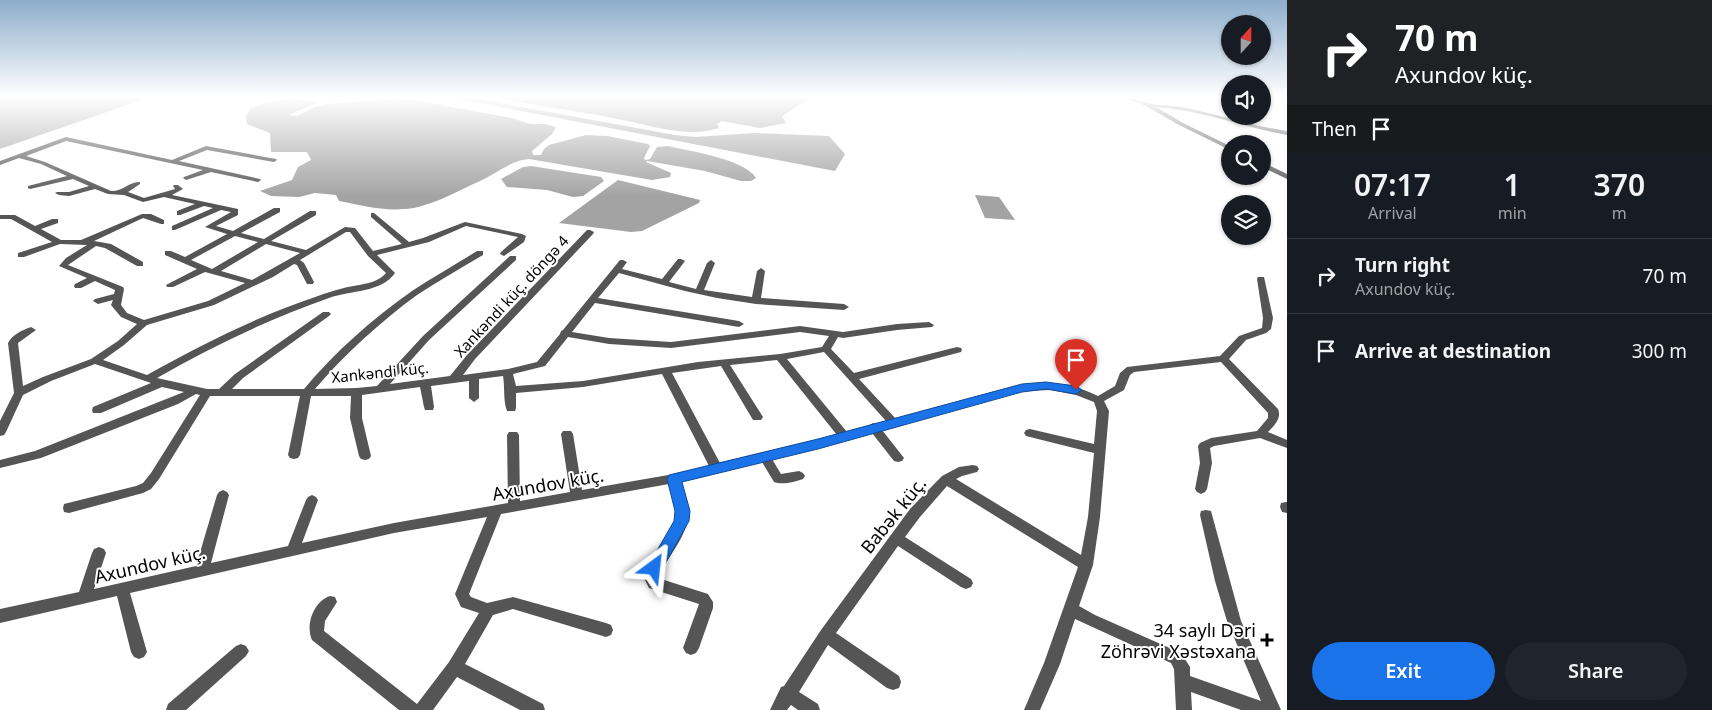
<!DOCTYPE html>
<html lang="en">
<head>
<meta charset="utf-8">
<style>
	body { margin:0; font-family:"Noto Sans",sans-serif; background:#20242c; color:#f1f3f6; height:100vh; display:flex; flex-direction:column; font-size:19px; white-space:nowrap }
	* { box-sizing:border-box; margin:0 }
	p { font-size:16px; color:#9ea1a6 }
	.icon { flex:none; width:28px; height:28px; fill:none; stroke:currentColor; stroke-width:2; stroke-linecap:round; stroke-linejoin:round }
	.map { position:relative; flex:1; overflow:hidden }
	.details { display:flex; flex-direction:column; background:#171b24; width:425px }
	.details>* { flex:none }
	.guide { background:#202124; color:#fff; overflow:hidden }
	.needle { width:32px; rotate:21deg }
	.fabs { position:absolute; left:1221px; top:15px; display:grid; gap:10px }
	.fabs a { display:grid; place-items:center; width:50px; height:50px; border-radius:50%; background:#171b24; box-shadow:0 1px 4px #0004; font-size:25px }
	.pin { position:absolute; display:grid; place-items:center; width:42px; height:42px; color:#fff; margin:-51px -21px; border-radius:50% 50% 50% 0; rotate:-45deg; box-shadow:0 0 5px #0007 }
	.pin .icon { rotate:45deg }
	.me { position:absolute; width:55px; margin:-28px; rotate:30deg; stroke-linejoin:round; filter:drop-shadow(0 0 4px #0008) }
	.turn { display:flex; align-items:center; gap:18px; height:105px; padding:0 25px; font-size:22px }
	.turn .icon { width:65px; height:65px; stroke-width:2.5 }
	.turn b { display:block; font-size:35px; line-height:42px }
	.then { display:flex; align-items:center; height:48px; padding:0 25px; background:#0003; gap:10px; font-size:19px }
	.eta { display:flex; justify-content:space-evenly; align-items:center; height:85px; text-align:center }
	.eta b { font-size:30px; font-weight:600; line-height:35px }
	.button { display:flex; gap:10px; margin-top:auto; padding:10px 25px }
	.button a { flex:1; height:58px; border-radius:30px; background:#1a73e8; color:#fff; font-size:20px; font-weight:600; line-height:58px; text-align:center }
	.button a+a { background:#20242c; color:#f1f3f6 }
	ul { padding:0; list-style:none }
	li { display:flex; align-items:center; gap:15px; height:75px; padding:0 25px; border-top:1px solid #363941 }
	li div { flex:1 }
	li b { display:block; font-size:19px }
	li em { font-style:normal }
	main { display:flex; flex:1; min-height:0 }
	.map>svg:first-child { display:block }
</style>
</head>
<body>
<main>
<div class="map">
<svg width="1287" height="710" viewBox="0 0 1287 710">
	<rect width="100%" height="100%" fill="#fff"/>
	<g fill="#a3a3a3">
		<path d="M0,97H150L0,149Z"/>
		<path d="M448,97H467L675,135L695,137L754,133L829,136L845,154L835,171Z"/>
		<path d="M491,97H812L782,116L786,123L760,128L722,121L717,124L719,128C685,139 647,124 613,118C573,110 532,105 491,97Z"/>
		<path d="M399,99L414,100L512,118L530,124H545L556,127L552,134L532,151L533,155H541L544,149L549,145L586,135L607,136L648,144L650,146L644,158L645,160L650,159L657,147L668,146C689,151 745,159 756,178L751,181H741L705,171L647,161L646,162L671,173L670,177L652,180L529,159C511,160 496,174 480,181C457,191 429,208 404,209C382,211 360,205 339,201L336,195L315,193L299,197L271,196L260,191L292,180L298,167L311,160L307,152H271L270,133L247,124L246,117L251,108C268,99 298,96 317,103L288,115L297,116L315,107L327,104Z"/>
		<path d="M531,166L601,177L604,181L583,196L573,197L547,190L507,187L501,179L523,167Z"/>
		<path d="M618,180L696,199L700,200L699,203L642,231L631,232L559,223Z"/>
		<path d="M975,195L999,197L1015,220L985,218Z"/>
	</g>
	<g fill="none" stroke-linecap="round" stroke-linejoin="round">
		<g fill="#555" fill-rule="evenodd">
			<path d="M66,137L172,160L206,146L276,159L277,160L274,162L207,150L179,161L260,179L261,180L258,182L211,172L186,180L183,178L184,177L203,170L66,141L26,156L45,162L111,191C124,191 130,181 140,182V184L128,192L144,198L175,189L173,186L174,185H178L183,189L172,195L238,209V215L216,226L233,231L274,208H280V212L241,233L264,239L310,211H316V215L271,241L306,250L345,227L355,228L373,251L402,244L371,217V213H374L409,242L423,238L465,222L522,234L526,236L524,242L504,256L500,254L501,252L518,237L466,226L429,242L377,255L395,273C381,293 351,290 329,298C269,319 213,346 157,378L207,389H219L235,374L323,312H329L331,314L329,316L243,378L232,389H304C335,352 372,319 412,291C433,277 455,265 477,251H483V255C461,268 438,281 417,295C380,322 345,354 315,389L357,388L377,386L423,336L510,256H516V260L429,340L390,384L450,376L467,355L587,230H590L594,232L593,234L475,359L463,375L508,369L537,362L560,334L561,331L563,330L620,260H623L627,262L622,269L662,279L678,259H681L685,261L669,282L696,289L707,263L711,260L715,263L704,290L752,297L757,271L761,268L765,271L761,298L844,304L849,307L844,310L756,304L717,298L685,291L619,273L598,298L739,321L744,324L739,327L595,303L572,332L609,338L671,342L800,326L843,332L897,324L929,322L934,325L932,327L897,330L843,338L838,337L831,349L854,373L957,347L961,348L962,350L961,352L859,379L896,419L1022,385C1048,381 1074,384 1098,396L1115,386L1120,373L1127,367L1220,356L1239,336L1262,328L1263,318L1257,279L1258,277H1264L1273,318L1271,329L1266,333L1246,340L1229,359L1278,409C1282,418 1274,426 1268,432L1287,440V448L1260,438L1214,446L1210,448L1212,463L1207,489L1205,492L1201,494L1197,492L1195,489L1200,463L1198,446L1200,443L1211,438L1257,431L1268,418V413L1221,362L1134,372L1130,375L1124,390L1104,401L1109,411L1100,517L1093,565L1079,606L1095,615L1181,653L1190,667V676L1261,701L1227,621L1215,581L1200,515L1201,511L1206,510L1211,511L1241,621L1281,710H1241L1191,692L1192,710H1176L1174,669L1171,663L1075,619L1060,664L1040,710H1024L1044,663L1078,567L947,486L920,517L905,537L971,579L973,583L971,587L966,589L961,587L898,546L836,633L899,676L901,682L899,688L893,690L887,688L828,645L799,692L818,704L820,710H798L791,705L787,710H770L781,687L784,686L821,630L910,509L942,476L959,467L973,465L977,466L979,469L977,472L962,476L956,479L1081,555L1088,517L1094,453L1026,436L1024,433L1026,430L1030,429L1094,444L1097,411L1094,402L1076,395L1051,390L1022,391L882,430L904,458L902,461L898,462L894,461L872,433L772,459L781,474L799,471L803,473L805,476L803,479C795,482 782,485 774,482L762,462L681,482C683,491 687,500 688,509C691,534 667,556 658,578L708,594L713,602V608L699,648L696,653L691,655L686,653L683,648L699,604L649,588L644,578C653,558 676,532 676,511C675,502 672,493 669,484L501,514L469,594L471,597L487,603L513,597L606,623L611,625L613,630L611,635L606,637L513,609L493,615L465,664L543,704L545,710H520L457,677L433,710H399L312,640C305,625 314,601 330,596L335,597L337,602L325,621L324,631L417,704L449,662L479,613L461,607L455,594L487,517L394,533L130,593L147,652L144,657L139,659L134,657L131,652L117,596L0,623V609L79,592L92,553L94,549L99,547L104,549L106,553L94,589L196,566L217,495L219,492L223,490L227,492L229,495L211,563L288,546L306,500L308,497L312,495L316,497L318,500L302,543L394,523L508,503L507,435L509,432H517L519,435L520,501L570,492L561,434L563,431H571L573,434L582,490L674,474L709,466L662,374L583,387L516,393V408L515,411H507C503,401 505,387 503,376L479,379V398L474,402L469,398V381L431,386L434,407L433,410H425L424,407L420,387L362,395V418L371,456L369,459L365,460L361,459L359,456L350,418L351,396H311L300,455L298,458L294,459L290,458L288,455L300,396H210L159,479L151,489L143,493L69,513L64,512L63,508L64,504L136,486L143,483L151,473L200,395L196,394L178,404L41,458L0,468V460L35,451L184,392L162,387L101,413H93L92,410L93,407L151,383L95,364L51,381L23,395L6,432L4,435L0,436V421L14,393L8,343C12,335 22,330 31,327L36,330L18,343L23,386L43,377L91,359L118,341L137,324L121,317L111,305L113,300L98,304L93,301L95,299L114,294L115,290L95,281L81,288H75L74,286L75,284L87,278L59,266L66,258L87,245L60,244L24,257H18V253L52,242L11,219H0V215H15L35,226L52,219H58V223L41,229L61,240H81L142,214H151L164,220V224H161L143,218L94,241L111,244L143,262V266H137L105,248L96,246L68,265L123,287L124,289L121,305L127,313L144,320L208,301L245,283L205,272L173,287H167L166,285L197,269L165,255V251H171L185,257L227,234L205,227L231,212L221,210L175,230H172V226L213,208L204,206L180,215H177V211L195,204L164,197L143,202L124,195L108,194L95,189L69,196L59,195L55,193L57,192H69L89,186L73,179L30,189L28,188V186L67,176L41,164L19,158L0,165V161ZM346,232H350L368,256L386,273C376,285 358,284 344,288C335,290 326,293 318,296C258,316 203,344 147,375L103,360L124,345L147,325L214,305L273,277L294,264L297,265L307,284H313L314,282L304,263L300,260ZM235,236L258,242L212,269L191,260ZM266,244L300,253L252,280L221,271ZM800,332L829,336L822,347L780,354L698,362L583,381L516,386L513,374L545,366L568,337L609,344L671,348ZM824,352L886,421L876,424L873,423L868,426L847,432L787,359ZM777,360L837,435L720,463L672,373L721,366L753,420H761L763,417L730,365Z"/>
			<path d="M1286,502H1287V513L1282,512L1280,507L1281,503Z"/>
			<path d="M241,644L246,646L249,651L246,656L186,710H166L168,704L236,646Z"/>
		</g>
		<g fill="#555" fill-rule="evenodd">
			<path d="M1122,97C1131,97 1138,101 1148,103C1160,106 1173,105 1186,108C1220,115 1253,126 1287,131V135C1243,127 1201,110 1156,107L1183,123L1230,146V150L1179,125L1146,106Z"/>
			<path d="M1262,162L1287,174V179L1262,167Z"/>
		</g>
	</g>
	<linearGradient id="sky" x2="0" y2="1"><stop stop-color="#8cadcc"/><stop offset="0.49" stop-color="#fff"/><stop offset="1" stop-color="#fff" stop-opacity="0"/></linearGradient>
	<rect width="1287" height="197" fill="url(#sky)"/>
	<path fill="#1a73e8" stroke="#114b97" d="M1046,382L1076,386L1082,390L1076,394L1046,389L1022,392L818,449L682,482L690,511L689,521L660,573L654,575L649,573L647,568L674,521L675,511L667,479L669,475L818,439L1022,384Z"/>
	<path fill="#000" stroke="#fff" stroke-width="2" d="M1264.5 632.5h5v5h5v5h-5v5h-5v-5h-5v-5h5z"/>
	<g text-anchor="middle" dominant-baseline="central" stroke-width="4" stroke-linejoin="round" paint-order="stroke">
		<g font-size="15" fill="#000" stroke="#fff">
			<text transform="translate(511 296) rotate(-47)">Xankəndi küç. döngə 4</text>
			<text transform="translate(380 372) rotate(-6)">Xankəndi küç.</text>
		</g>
		<g font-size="18" fill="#000" stroke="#fff">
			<text transform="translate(548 484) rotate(-10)">Axundov küç.</text>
			<text transform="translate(893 515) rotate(-51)">Babək küç.</text>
			<text transform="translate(150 564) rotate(-13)">Axundov küç.</text>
		</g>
		<g font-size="18" fill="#000" stroke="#fff" text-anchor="end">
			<text x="1256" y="630">34 saylı Dəri<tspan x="1256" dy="21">Zöhrəvi Xəstəxana</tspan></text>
		</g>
	</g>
</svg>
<div class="fabs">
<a><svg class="needle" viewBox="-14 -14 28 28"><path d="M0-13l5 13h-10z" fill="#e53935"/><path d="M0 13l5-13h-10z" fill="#9ea1a6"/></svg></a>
<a><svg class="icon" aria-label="sound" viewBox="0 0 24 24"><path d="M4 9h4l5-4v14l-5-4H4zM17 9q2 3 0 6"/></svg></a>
<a><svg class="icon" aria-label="search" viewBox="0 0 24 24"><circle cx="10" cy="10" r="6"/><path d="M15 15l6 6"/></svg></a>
<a><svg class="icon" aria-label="layers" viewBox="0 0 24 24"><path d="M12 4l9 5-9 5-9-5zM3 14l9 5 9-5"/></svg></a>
</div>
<div class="pin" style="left:1076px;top:390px;background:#d93025"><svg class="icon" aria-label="arrive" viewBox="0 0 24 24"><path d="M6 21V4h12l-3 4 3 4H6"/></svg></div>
<svg class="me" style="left:654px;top:568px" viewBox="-20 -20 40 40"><path d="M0-17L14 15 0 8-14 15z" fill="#1a73e8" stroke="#fff" stroke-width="4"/></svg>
</div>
<section class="details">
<div class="guide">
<div class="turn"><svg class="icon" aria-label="right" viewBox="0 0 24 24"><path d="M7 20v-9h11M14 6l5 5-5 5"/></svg><div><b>70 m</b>Axundov küç.</div></div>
<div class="then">Then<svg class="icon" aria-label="arrive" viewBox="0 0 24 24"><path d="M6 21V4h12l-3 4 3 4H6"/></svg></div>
</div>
<div class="eta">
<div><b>07:17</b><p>Arrival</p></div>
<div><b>1</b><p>min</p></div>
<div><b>370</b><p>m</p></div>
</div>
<ul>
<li><svg class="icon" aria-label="right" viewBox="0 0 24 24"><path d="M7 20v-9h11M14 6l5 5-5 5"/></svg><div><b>Turn right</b><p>Axundov küç.</p></div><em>70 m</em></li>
<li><svg class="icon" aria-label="arrive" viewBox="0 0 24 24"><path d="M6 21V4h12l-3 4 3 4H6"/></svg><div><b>Arrive at destination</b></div><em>300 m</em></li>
</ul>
<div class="button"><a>Exit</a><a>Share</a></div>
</section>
</main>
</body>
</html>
